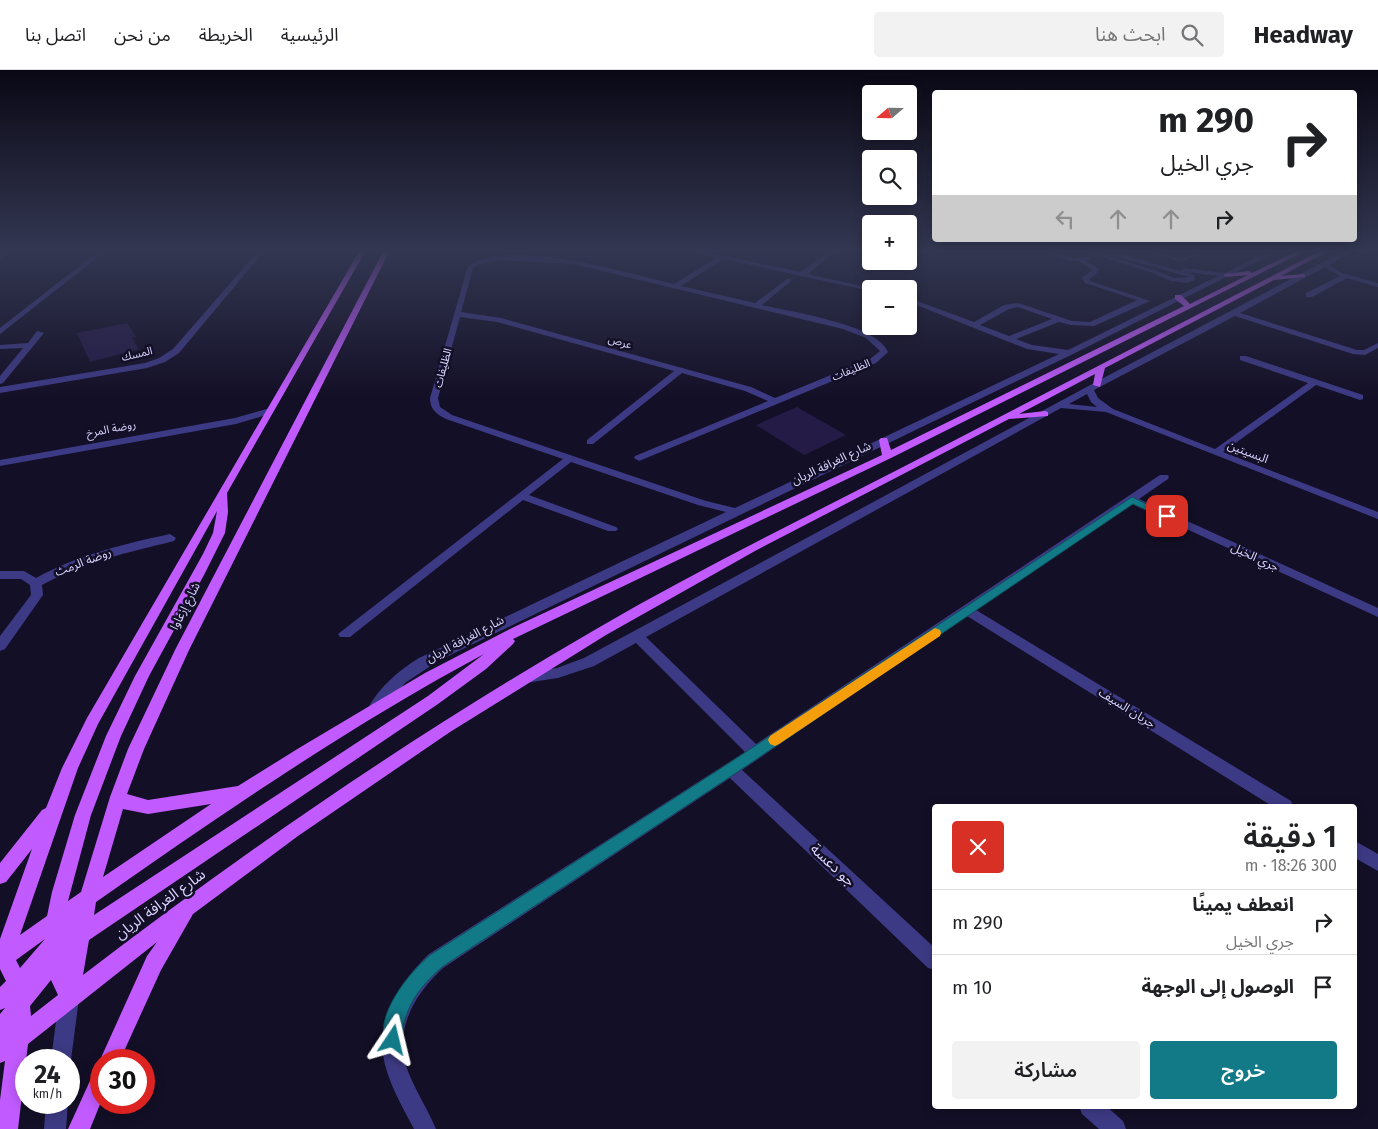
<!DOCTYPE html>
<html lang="ar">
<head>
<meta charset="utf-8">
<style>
	body { margin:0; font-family:"Fira Sans","Noto Sans Arabic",sans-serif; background:#f2f2f2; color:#202124; direction:rtl; height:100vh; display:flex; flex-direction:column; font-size:19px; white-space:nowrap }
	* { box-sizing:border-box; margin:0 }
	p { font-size:16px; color:#757577 }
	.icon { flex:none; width:28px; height:28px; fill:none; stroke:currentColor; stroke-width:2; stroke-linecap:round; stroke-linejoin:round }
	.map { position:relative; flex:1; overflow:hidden; direction:ltr }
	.panel { position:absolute; left:932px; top:734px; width:425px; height:305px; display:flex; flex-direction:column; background:#fff; border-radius:5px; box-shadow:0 2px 12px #0003; direction:rtl }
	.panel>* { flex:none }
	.guide { position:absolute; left:932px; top:20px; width:425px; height:152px; border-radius:5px; box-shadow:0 2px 12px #0003; direction:rtl; background:#fff; color:#202124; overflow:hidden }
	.needle { width:32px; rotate:250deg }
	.controls { position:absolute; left:862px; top:15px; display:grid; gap:10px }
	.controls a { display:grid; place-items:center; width:55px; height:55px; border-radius:5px; background:#fff; box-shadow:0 2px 12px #0003; font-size:25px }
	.speed { position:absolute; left:15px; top:979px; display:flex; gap:10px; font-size:25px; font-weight:700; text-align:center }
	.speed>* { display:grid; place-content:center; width:65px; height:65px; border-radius:50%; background:#fff; box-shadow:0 2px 12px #0003; line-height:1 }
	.speed small { font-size:12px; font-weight:400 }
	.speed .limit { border:8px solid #d22; background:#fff; color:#111 }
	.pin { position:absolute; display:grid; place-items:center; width:42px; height:42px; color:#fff; margin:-21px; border-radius:10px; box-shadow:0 2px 8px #0006 }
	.me { position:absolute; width:55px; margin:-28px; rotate:10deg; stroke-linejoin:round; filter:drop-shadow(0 0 4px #0008) }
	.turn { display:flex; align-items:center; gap:18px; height:105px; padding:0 20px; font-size:22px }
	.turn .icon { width:65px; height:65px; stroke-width:2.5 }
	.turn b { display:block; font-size:35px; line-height:42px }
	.lanes { display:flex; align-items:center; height:48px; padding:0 20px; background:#0003; justify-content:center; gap:25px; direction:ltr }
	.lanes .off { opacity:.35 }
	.round { display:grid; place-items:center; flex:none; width:52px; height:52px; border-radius:5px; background:#f2f2f2 }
	.head { display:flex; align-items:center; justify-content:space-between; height:85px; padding:0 20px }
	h1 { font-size:30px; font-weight:600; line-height:38px }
	.primary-button { display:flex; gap:10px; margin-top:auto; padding:10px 20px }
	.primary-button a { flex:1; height:58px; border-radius:5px; background:#127987; color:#fff; font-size:20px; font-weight:600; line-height:58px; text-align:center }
	.primary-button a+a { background:#f2f2f2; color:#202124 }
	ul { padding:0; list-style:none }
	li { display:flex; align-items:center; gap:15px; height:65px; padding:0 20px; border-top:1px solid #e0e0e0 }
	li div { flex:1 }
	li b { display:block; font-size:19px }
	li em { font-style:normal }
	header { display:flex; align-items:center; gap:30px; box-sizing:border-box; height:70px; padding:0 25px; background:#fff; border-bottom:1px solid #e0e0e0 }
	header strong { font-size:24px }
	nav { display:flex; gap:28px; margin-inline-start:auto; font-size:18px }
	.search { width:350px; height:45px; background:#f2f2f2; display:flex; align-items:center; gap:12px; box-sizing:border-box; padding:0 18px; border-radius:5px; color:#757577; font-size:19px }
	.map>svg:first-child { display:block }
</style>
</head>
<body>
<header>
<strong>Headway</strong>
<div class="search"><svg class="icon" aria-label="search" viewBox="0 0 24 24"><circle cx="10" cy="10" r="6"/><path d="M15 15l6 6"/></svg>ابحث هنا</div>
<nav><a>الرئيسية</a><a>الخريطة</a><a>من نحن</a><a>اتصل بنا</a></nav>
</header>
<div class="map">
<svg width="1378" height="1059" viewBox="0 0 1378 1059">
	<rect width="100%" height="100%" fill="#130f26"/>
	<g fill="#241b47">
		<path d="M127,253L136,267L132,268L139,279L90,292L77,263Z"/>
		<path d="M797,337L846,365L804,385L756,355Z"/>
	</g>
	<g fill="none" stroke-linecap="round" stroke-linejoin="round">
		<g fill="#3d3a85" fill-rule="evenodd">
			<path d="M6,180H13L0,189V184Z"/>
			<path d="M100,180H107L0,264V258Z"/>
			<path d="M259,180H265L179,283L165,292L147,298L0,323V317L145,293L159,288L173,279Z"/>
			<path d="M685,180H697L801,202L830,180H837L808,204L874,219H871V221L723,189L681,216L755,233L787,209H791V211L762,235C791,242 877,254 888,282L876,293L639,391L634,388L635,386L768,331L745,321L682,303L593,374H587V370L674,301L497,252L460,247L438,328L440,337L452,345L706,431L735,438L1059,284L1027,279L909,232V228L974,252L1004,235L1018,233L1072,251L1090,252L1137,230L1085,213L1082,208L1092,200L1078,191H1071L1034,180H1044L1073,188L1090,187V189L1085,190L1099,199L1096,204L1089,209L1090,211L1150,231L1094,256L1071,255L1059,252L1016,269L1032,275L1068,280L1218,206L1186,202L1194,205L1195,210L1187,213L1171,211L1150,202L1080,180H1090L1154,200L1174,208L1189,207L1096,180H1106L1181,201L1184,198L1225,203L1272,180H1280L1073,284L438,591L405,613L379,644L374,646L369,644L367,640C378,618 398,601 419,588L726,442L698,435L571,392L529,425L616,457L618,459L616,461H608L523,430L350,567H340L338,564L563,389L446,349C436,344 430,339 430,328L468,196C508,167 628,203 674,214L716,188ZM501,190L573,194L843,259L866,268L880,281L870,289L775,328L751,317L501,248L461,242L473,198L479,194ZM1018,237L1052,249L1009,266L980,255L1009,239Z"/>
			<path d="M1144,180C1157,180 1169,188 1180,188C1189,188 1197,180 1207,180L1181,192Z"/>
			<path d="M1346,180H1354L1329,195L1342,203L1378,213V217L1347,208L1312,227H1306V223L1340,206L1325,197L1240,243L1357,280H1364L1378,273V278L1365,285L1353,284L1235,246L1094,320L1098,328L1113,339L1215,379L1308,313L1240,290V286H1246L1363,325V329L1360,330L1316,315L1223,382L1378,442V449L1106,342L1061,338L646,567L756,674L1160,405H1168L1169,407L1168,409L1139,429L1378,538V547L1132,434L976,540L1291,731L1293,736H1272L967,546L742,700L935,878V900L928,898L730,708L443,898C413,926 392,962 409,1004C417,1023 428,1040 436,1059H414C402,1036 387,1011 383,985C377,945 402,910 429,884L745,682L636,573L594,596L558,608L525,613L520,612L518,608L520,604L557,598L584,588L1094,313ZM1087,324L1091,332L1097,337L1069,334Z"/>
			<path d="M37,261L44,263L3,313L0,314V306L23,278L0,279V275L28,273Z"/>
			<path d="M270,338L273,339V343L236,354L0,396V390L235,348Z"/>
			<path d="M170,464L176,468L174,471C127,483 86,491 42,515L43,525L5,579L0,581V566L31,525L30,515L21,509H0V501H24L36,508C78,485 124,474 170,464Z"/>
			<path d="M1355,771L1378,784V801L1355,788Z"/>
			<path d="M69,918L76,921L79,928L71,990L69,996V990H51L59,928L62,921Z"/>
			<path d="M46,1032H68L66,1059H44Z"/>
			<path d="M1079,1036H1106L1123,1051L1126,1059H1099L1082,1044Z"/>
		</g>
		<g fill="#c25bff" fill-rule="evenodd">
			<path d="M360,180H366L227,423L228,442L225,463L204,505L149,606L121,666L91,745L68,831L81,822L110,727L128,679L175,580L384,180H390L189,580L144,679L127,724L148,730L238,716L299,678L425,603L514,557L882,385L879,370L881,368H887L891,380L1184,236L1175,229V225H1181L1190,234L1248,205L1226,207L1224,206V204L1249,201L1252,203L1299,180H1307L891,388L513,569L515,571L513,574L486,599L438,634L89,870L83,905C247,779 418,662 598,558C698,500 802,449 905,396C1044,324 1183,252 1322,180H1330L1281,206L1303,204L1305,205V207L1274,210L1105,298L1100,317L1093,315L1095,304L1019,344L1045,341L1048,342V346L1009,349L755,481L606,565L450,662L298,766L193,844L161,900L120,990H101V994L100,990L147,886L157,872L28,974L18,1059H0V1030L5,991L0,993V944L5,938L0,940V917L6,911L0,899V869L32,779L6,812L0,814V793L42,740L46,738L62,698L87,648ZM217,441L213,463L203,484L135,606L106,666L75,745L52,822L47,846L20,865L78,698L98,654ZM484,584L428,626L94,845L96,832C222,744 348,657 484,584ZM211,734L103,807L123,739L148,744ZM45,869L20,898L16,890ZM51,910L58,925L31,946L30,936Z"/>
			<path d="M101,999V1032L90,1059H68L94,1002Z"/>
		</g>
	</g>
	<linearGradient id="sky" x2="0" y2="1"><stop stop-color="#0a0815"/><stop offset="0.55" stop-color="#333752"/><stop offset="1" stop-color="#333752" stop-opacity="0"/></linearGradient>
	<rect width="1378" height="328" fill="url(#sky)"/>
	<path fill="#127987" stroke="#0c4f58" d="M1132,427L1172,446L1171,448H1164L1133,434L736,703L442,897C424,913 410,929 404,953C402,961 402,969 399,976L393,979L386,976C373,946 409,903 430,885L726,695Z"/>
	<path fill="#f59e0b" d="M935,558L940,560L941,563L940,566L779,674L775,676L770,674L768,670L770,666Z"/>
	<g text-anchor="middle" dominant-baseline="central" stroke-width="5" stroke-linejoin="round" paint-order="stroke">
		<g font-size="11" fill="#d9d4ff" stroke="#130f26">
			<text transform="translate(620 272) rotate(16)">عرص</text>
			<text transform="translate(137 284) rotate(-13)">المسك</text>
			<text transform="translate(443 298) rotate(-75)">الظليفات</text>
			<text transform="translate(851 300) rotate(-22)">الظليفات</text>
			<text transform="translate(111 359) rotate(-11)">روضة المرخ</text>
		</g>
		<g font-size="12" fill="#d9d4ff" stroke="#130f26">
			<text transform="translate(1248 382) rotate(21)">البسيتين</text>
			<text transform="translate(831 393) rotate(-25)">شارع الغرافة الريان</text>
			<text transform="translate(1255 487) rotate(25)">جري الخيل</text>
			<text transform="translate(83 492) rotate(-21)">روضة الرمث</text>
			<text transform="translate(185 536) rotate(-63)">شارع إزغاوا</text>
			<text transform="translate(465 569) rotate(-28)">شارع الغرافة الريان</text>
			<text transform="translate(1127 638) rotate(32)">جريان السيف</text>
		</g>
		<g font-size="15" fill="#d9d4ff" stroke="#130f26">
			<text transform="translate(833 795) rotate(43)">جو دعسة</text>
			<text transform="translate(160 834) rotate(-36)">شارع الغرافة الريان</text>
		</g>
	</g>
</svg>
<div class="controls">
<a><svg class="needle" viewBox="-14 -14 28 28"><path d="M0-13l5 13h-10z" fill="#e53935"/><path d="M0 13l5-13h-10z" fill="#757577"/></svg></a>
<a><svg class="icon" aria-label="search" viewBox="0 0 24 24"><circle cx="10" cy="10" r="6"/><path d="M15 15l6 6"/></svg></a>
<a>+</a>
<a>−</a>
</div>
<div class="speed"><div>24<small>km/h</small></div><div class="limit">30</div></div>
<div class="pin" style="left:1167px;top:446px;background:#d93025"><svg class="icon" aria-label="arrive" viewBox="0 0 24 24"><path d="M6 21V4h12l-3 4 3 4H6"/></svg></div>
<svg class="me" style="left:393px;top:970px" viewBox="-20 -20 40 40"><path d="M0-17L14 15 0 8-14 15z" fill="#127987" stroke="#fff" stroke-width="4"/></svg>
<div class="guide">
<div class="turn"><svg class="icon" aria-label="right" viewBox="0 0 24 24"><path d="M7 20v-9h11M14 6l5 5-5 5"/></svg><div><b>290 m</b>جري الخيل</div></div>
<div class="lanes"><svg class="icon off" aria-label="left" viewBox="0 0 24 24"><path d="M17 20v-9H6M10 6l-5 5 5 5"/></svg><svg class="icon off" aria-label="ahead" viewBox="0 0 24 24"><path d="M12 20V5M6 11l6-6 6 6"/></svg><svg class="icon off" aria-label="ahead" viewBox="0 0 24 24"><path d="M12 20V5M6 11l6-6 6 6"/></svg><svg class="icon" aria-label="right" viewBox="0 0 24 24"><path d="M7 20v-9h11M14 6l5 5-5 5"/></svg></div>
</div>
<section class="panel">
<div class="head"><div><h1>1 دقيقة</h1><p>300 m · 18:26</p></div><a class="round" style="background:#d93025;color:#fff"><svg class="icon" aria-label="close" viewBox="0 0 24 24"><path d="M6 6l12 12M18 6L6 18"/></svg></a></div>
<ul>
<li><svg class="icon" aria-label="right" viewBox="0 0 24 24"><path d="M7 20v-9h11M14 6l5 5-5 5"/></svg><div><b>انعطف يمينًا</b><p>جري الخيل</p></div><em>290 m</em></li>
<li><svg class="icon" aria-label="arrive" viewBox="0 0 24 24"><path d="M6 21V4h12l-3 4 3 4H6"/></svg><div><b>الوصول إلى الوجهة</b></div><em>10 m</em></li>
</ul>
<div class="primary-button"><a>خروج</a><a>مشاركة</a></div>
</section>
</div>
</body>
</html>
